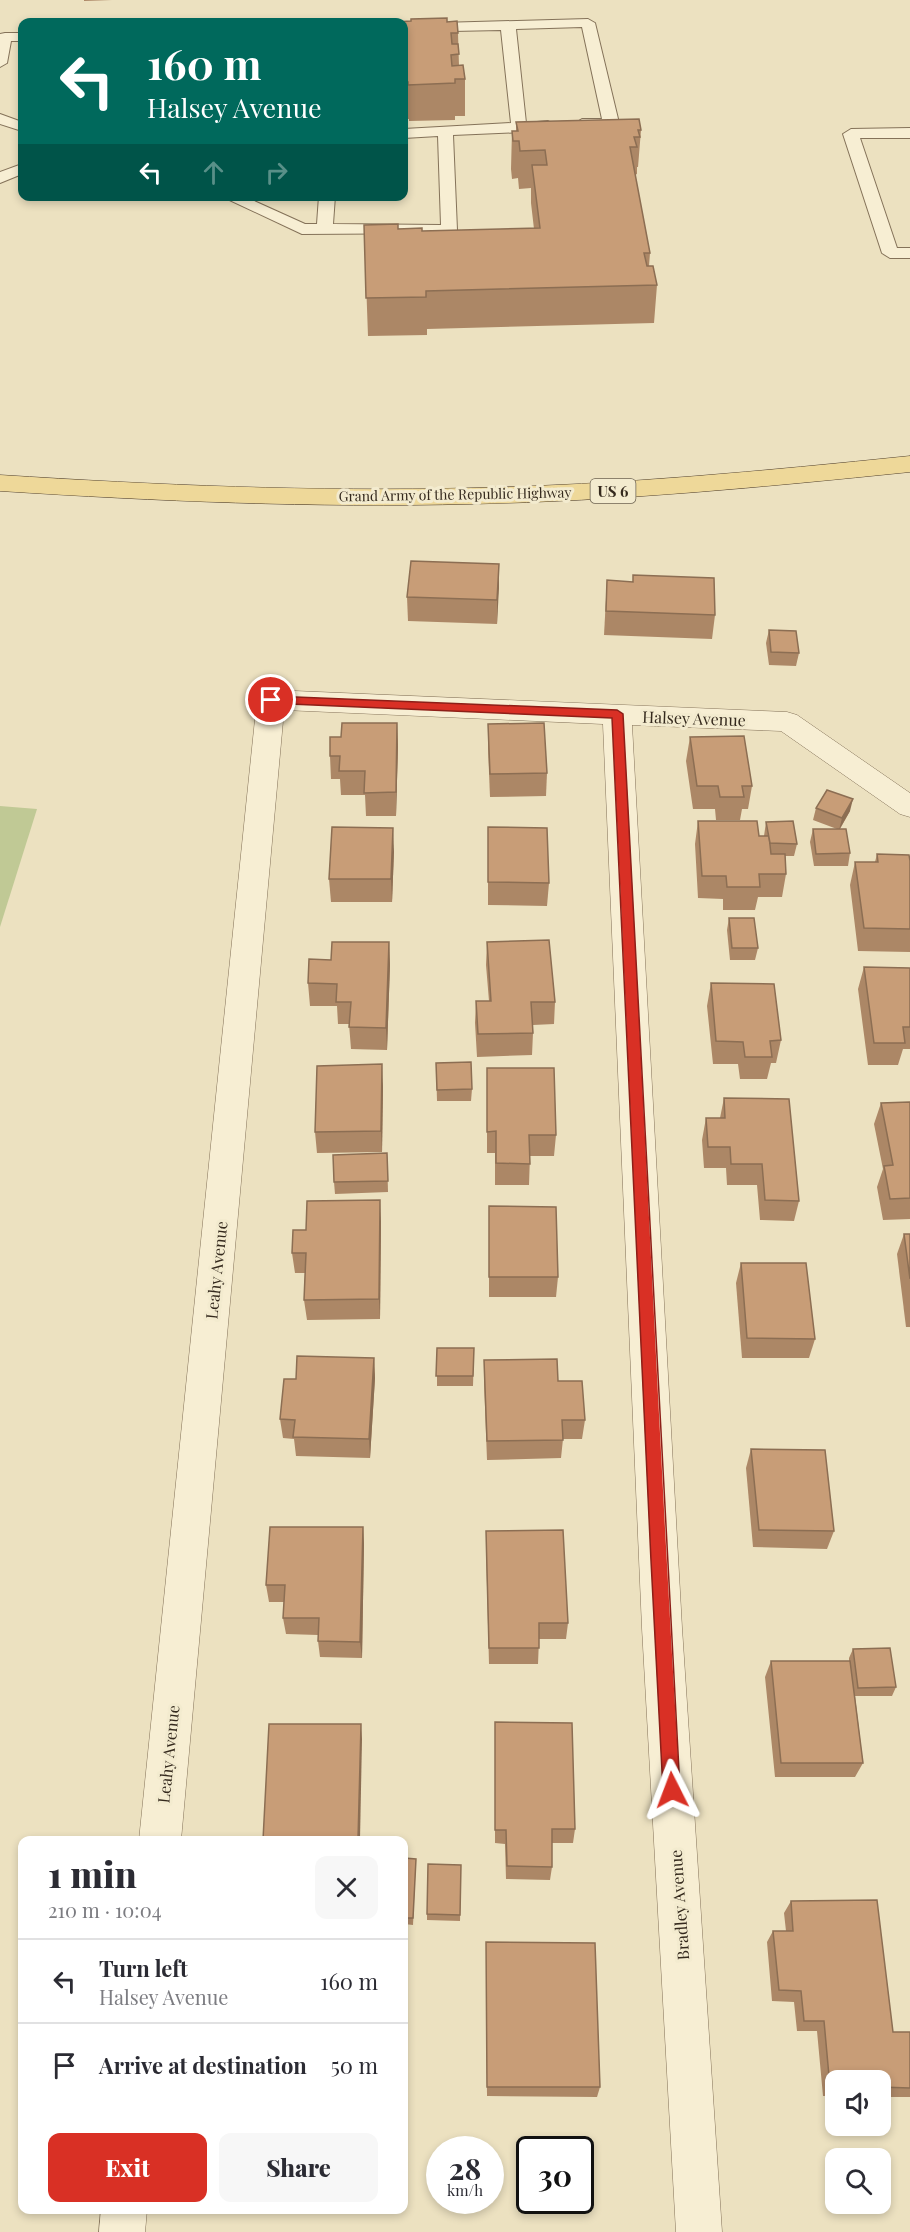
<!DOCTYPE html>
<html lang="en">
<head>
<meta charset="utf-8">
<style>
	body { margin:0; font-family:"Playfair Display",serif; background:#f7f7f7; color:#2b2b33; height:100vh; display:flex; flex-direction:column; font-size:22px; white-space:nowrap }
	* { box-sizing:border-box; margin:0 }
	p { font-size:20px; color:#7c7c81 }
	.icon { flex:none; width:33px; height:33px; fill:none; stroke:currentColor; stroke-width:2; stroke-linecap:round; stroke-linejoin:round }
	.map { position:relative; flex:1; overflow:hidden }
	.sheet { position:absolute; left:18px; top:1836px; width:390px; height:378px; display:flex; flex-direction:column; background:#fff; border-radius:12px; box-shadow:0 3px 9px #0003 }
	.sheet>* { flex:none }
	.guide { position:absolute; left:18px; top:18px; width:390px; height:183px; border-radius:12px; box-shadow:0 3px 9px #0003; background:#00695c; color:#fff; overflow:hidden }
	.fabs { position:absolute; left:825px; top:2070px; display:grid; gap:12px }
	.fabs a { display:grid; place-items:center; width:66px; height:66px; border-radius:12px; background:#fff; box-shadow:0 3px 9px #0003; font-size:30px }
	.speed { position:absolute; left:426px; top:2136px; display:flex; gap:12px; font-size:30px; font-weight:700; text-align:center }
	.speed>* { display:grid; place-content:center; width:78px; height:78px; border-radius:50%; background:#fff; box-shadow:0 3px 9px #0003; line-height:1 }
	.speed small { font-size:15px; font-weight:400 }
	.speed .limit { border:3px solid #111; border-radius:9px; background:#fff; color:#111 }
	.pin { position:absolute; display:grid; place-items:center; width:51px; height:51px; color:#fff; margin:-26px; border:3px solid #fff; border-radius:50%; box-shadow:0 2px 6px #0007 }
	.me { position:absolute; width:66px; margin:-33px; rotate:357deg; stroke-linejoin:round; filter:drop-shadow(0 0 4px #0008) }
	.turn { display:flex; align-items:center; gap:21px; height:126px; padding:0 30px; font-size:27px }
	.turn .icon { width:78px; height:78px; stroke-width:2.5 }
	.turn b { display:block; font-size:42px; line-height:51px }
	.lanes { display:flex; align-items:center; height:57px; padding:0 30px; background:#0003; justify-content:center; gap:30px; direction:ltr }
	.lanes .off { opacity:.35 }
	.round { display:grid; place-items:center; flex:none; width:63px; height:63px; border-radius:12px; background:#f7f7f7 }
	.head { display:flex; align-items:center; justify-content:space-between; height:102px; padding:0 30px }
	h1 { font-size:36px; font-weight:800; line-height:45px }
	.primary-button { display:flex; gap:12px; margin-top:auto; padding:12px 30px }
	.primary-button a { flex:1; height:69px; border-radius:12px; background:#d93025; color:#fff; font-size:24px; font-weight:800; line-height:69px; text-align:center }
	.primary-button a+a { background:#f7f7f7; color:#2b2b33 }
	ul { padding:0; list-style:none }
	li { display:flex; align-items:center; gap:18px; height:84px; padding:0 30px; border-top:2px solid #e1e1e2 }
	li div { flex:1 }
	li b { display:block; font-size:22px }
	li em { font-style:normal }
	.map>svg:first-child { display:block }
</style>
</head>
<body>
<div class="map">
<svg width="910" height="2232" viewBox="0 0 910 2232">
	<rect width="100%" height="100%" fill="#ece1c0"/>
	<path fill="#c0c995" d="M0,806L37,809L0,927Z"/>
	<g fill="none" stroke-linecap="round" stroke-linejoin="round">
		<g stroke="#847259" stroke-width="2">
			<g id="service">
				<path d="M588,19L595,23L619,123C611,131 582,132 574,124L582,119H602L582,27L516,29L526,123L548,121L556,126L548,131L453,135L457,230L455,233L302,234L221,196H243L305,224H317L319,196H335L333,224L441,225L438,136L404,138V129L511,123L501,30L404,32V24Z"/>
				<path d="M5,33H22V41H11L7,63L0,67V34Z"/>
				<path d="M0,114L22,122V131L0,124Z"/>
				<path d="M910,128V138H860L897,248H910V258H890L882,253L843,134L851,129Z"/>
				<path d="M22,164V174L0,183V172Z"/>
			</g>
		</g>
		<g stroke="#847259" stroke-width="1">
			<g id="minor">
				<path d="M271,690L787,712L797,715L910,793V817L900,814L781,731L632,725L682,1628L722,2232H676L642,1628L603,724L284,710L181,1840H139L257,700L261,693Z"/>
				<path d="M101,2210H147L145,2232H99Z"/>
			</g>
		</g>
		<g stroke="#51402d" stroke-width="1">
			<path id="primary" d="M910,456V472C764,487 618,501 472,504C314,508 157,501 0,491V475C157,485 314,492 472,488C618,485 764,471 910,456Z"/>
		</g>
		<use href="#service" fill="#f7eed3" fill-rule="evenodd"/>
		<use href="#minor" fill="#f7eed3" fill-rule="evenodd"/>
		<use href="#primary" fill="#eed899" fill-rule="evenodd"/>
	</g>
	<g fill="#ac8766">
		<path d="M84,0H112L84,1Z"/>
		<path d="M404,22H447L458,33L459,66L465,79V116H455V120L409,121V119H404Z"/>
		<path d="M516,122L641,130L638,167H637V174L635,175L650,253L649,266L657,285L654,323L427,329V335L368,336L364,225L422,231L534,229L531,203V188L519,189L518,178L512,179L511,169L512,131H516Z"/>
		<path d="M499,564L497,624L408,621L407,597Z"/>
		<path d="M607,580L715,615L712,639L604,635Z"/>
		<path d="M769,630L799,653L796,666L769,665L766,643Z"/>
		<path d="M397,723L398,746L396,816H366L365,795H341L340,779H331L330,756L341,737Z"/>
		<path d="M488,724L547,773L546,796L490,797L488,747Z"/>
		<path d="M690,737L752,786L748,809H742L740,820H716L715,809H693L686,761Z"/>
		<path d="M816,808L850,811L840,829L850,853L848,866H814L810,842L813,829H837L813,820Z"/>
		<path d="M698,821L759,836H764L766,822L797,844L794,856H785L786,874L782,897H758L755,910H723V899L698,898L695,844Z"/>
		<path d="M488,827L549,883L547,906L488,905Z"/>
		<path d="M394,851L392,902H331L329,879Z"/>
		<path d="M877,854L910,861V952L858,951L850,885L855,862H875Z"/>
		<path d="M729,918L758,948L755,960H730L727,930Z"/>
		<path d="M389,942L390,965L387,1050L351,1049L349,1024H338L337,1006H310L308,983L331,960Z"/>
		<path d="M487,942L555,1002L554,1024L533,1025V1033L532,1055L477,1057L475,1023L476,1001H489L486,965Z"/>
		<path d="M864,967L910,968V1049H903L898,1065H868L858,989Z"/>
		<path d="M711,983L781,1040L776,1063H771L767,1079H740L738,1064H713L707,1006Z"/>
		<path d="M436,1063L472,1089L471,1101H437Z"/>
		<path d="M487,1068L556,1135L554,1156H530L529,1185H495V1153H487Z"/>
		<path d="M383,1086L382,1152L317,1153L315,1132Z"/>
		<path d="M724,1098L799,1201L794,1221L760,1220L757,1185H727L726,1168H704L702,1140L706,1118H720Z"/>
		<path d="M910,1102V1219L883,1220L877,1187L883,1169L874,1124L881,1103Z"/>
		<path d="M387,1153L388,1192L335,1194L334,1182Z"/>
		<path d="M489,1206L558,1277L556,1297H489Z"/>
		<path d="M381,1221L380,1319L307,1320L304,1300L305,1273H295L292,1253L306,1230Z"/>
		<path d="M904,1234H910V1327H906L897,1254Z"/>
		<path d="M741,1263L815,1339L809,1358H742L736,1283Z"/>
		<path d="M437,1348H474L473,1386H437Z"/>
		<path d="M374,1358L375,1378L370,1458L296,1456L294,1439L283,1438L280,1419L296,1379Z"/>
		<path d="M484,1360L558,1381L585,1420L582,1439H563L561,1458L487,1460L484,1380Z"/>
		<path d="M751,1449L834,1531L827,1549L753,1547L746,1468Z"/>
		<path d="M363,1527L364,1544L362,1658L320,1657L318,1641V1635L286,1634L283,1618L284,1602H269L266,1585Z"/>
		<path d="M486,1531L568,1623L566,1639H539L538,1664H489L486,1549Z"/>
		<path d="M853,1649L896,1687L892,1696H855L863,1763L855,1777H775L765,1677L771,1661H849V1658Z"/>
		<path d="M495,1722L575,1829L573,1843H552V1867L550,1880L506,1879L505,1844L495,1843Z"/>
		<path d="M404,1858L416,1859L413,1925L404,1924Z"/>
		<path d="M461,1865L460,1921L427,1920V1914Z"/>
		<path d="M791,1901L893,2032H910V2097H880V2080H836V2096H823L817,2031H797L794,2002L772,2001L767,1942L773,1931H786L784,1913Z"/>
		<path d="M486,1942L600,2087L597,2097L487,2096Z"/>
	</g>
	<g fill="#8c6e53">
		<path d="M499,564V588L497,624V600Z"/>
		<path d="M397,723L398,746L396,816V792Z"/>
		<path d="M853,799L850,811L839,830L842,818Z"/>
		<path d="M393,828L394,851L392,902L391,879Z"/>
		<path d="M389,942L390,965L387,1050L386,1028Z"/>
		<path d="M382,1064L383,1086L382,1152L381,1131Z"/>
		<path d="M380,1200L381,1221L380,1319L379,1299Z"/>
		<path d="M374,1358L375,1378L370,1458L369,1439Z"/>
		<path d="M363,1527L364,1544L362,1658L360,1642Z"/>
		<path d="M361,1724L362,1739L360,1840H358Z"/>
	</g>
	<g fill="#c89d77" stroke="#8c6e53" stroke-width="1.5">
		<path d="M447,18V22L457,21L458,33H451L452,44H458L459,54L451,55L452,66L463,65L465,79H455V83L408,85V82H404V22H395L411,21V19Z"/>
		<path d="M639,119L641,130H638L640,137H634L637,147H630L650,253H644L647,266H653L657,285L426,291V297L366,298L364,225L398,224V229L422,228V231L540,228L532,165H547L545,150L520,151L519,141H513L512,131H518L516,122Z"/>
		<path d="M411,561L499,564L497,600L407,597Z"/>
		<path d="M633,575L714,578L715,615L606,611L607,580L633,582Z"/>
		<path d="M769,630L796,631L799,653L771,652Z"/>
		<path d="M342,723H397L396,792L364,793L365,771H339L340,756H330V737H341Z"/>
		<path d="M544,723L547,773L490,774L488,724Z"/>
		<path d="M744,736L752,786H742L744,797H720L718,786H697L690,737Z"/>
		<path d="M827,790L853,799L842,818L816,808Z"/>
		<path d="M698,821H757L759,836H769L771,854H785L786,874H759L760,887H727L726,876H702Z"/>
		<path d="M793,821L797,844L770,843L766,822Z"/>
		<path d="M332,827L393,828L391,879H329Z"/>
		<path d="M488,827L547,828L549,883L488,882Z"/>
		<path d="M813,829H846L850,853L816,854Z"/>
		<path d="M877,854L909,855L910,861V929L864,928L855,862H878Z"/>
		<path d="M729,918H754L758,948H732Z"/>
		<path d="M549,940L555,1002H531L533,1033L478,1034L476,1001H491L487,942Z"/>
		<path d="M332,942H389L386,1028L349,1027L351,1002H336L337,984L308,983L309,959L331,960Z"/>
		<path d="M864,967L910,968V1027H903L905,1043H874Z"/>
		<path d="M711,983L774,984L781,1040L770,1041L772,1057H745L743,1042L716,1041Z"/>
		<path d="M471,1062L472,1089L437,1090L436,1063Z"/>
		<path d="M382,1064L381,1131L315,1132L317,1066Z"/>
		<path d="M487,1068H554L556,1135H529L530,1164L496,1163V1131L487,1132Z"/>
		<path d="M724,1098L789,1099L799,1201L765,1200L762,1164H731L730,1147H708L706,1118H725Z"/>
		<path d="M910,1102V1198L890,1199L884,1166L893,1165L881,1103Z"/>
		<path d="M387,1153L388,1181L334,1182L333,1155Z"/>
		<path d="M380,1200L379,1299L304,1300L306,1253H292L293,1230H306L307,1201Z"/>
		<path d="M489,1206L556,1207L558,1277H489Z"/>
		<path d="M904,1234H910V1279Z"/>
		<path d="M741,1263H806L815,1339L747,1338Z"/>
		<path d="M437,1348H474L473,1376H436Z"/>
		<path d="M297,1356L374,1358L369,1439L293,1437L295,1420L280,1419L284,1379H296Z"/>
		<path d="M557,1359L558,1381H582L585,1420H562L563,1440L487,1441L484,1360Z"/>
		<path d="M751,1449L825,1450L834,1531L759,1530Z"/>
		<path d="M270,1527H363L360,1642L318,1641L319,1618H283L285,1585H266Z"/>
		<path d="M563,1530L568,1623H539V1648H489L486,1531Z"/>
		<path d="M890,1648L896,1687L858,1688L853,1649Z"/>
		<path d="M771,1661H850L863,1763H781Z"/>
		<path d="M495,1722L572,1723L575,1829H552V1867L507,1866L506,1830H495Z"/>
		<path d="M269,1724H361L358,1840H263Z"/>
		<path d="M404,1858L416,1859L413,1918H404Z"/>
		<path d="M428,1864L461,1865L460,1915L427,1914Z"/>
		<path d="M877,1900L893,2032H910V2088L880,2087V2080H836V2087H830L824,2021H804L801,1991L779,1990L773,1931H793L791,1901Z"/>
		<path d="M486,1942L595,1943L600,2087H487Z"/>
	</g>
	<path fill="#d93025" stroke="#8d1f18" stroke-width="1.5" d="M271,696L617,710L623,714C643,1073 658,1432 680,1790L678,1796L672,1799L666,1796L663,1790C643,1433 630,1076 612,718L267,703V697Z"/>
	<g text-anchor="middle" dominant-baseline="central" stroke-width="6" stroke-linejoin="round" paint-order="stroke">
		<g font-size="14" fill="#34291d" stroke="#f3ebcf">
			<text transform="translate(455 494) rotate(-1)">Grand Army of the Republic Highway</text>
		</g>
		<rect fill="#f3ebcf" stroke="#6d6352" stroke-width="1.5" x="590.5" y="479" width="45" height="24" rx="4.5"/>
		<g font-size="15" font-weight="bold" fill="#34291d">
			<text x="613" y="491">US 6</text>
		</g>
		<g font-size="16" fill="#34291d" stroke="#f3ebcf">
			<text transform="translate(694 718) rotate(2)">Halsey Avenue</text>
			<text transform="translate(216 1270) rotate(-84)">Leahy Avenue</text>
			<text transform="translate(168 1754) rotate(-84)">Leahy Avenue</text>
			<text transform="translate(679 1905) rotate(-94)">Bradley Avenue</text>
		</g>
	</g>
</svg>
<div class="fabs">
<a><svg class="icon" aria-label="sound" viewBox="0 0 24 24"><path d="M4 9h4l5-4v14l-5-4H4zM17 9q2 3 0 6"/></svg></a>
<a><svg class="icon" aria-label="search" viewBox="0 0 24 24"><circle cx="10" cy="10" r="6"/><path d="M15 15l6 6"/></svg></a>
</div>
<div class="speed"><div>28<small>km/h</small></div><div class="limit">30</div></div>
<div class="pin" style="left:271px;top:700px;background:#d93025"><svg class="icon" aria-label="arrive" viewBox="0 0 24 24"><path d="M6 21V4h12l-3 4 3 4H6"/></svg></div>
<svg class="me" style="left:672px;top:1790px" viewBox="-20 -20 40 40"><path d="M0-17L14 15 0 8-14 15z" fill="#d93025" stroke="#fff" stroke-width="4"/></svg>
<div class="guide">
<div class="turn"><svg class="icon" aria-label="left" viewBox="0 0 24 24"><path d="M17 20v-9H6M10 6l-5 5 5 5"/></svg><div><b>160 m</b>Halsey Avenue</div></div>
<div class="lanes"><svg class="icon" aria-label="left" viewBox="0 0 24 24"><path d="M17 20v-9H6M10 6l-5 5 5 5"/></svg><svg class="icon off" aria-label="ahead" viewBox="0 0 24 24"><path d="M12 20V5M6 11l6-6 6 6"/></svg><svg class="icon off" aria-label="right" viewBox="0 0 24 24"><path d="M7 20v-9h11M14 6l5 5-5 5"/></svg></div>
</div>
<section class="sheet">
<div class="head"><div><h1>1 min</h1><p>210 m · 10:04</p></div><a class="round"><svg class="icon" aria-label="close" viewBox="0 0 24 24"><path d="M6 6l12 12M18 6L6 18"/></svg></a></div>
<ul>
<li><svg class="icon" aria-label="left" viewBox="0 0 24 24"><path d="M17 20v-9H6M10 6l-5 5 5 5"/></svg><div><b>Turn left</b><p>Halsey Avenue</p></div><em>160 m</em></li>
<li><svg class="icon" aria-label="arrive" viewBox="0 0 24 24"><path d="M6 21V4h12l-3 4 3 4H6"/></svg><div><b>Arrive at destination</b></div><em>50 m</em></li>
</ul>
<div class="primary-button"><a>Exit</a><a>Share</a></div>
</section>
</div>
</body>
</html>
